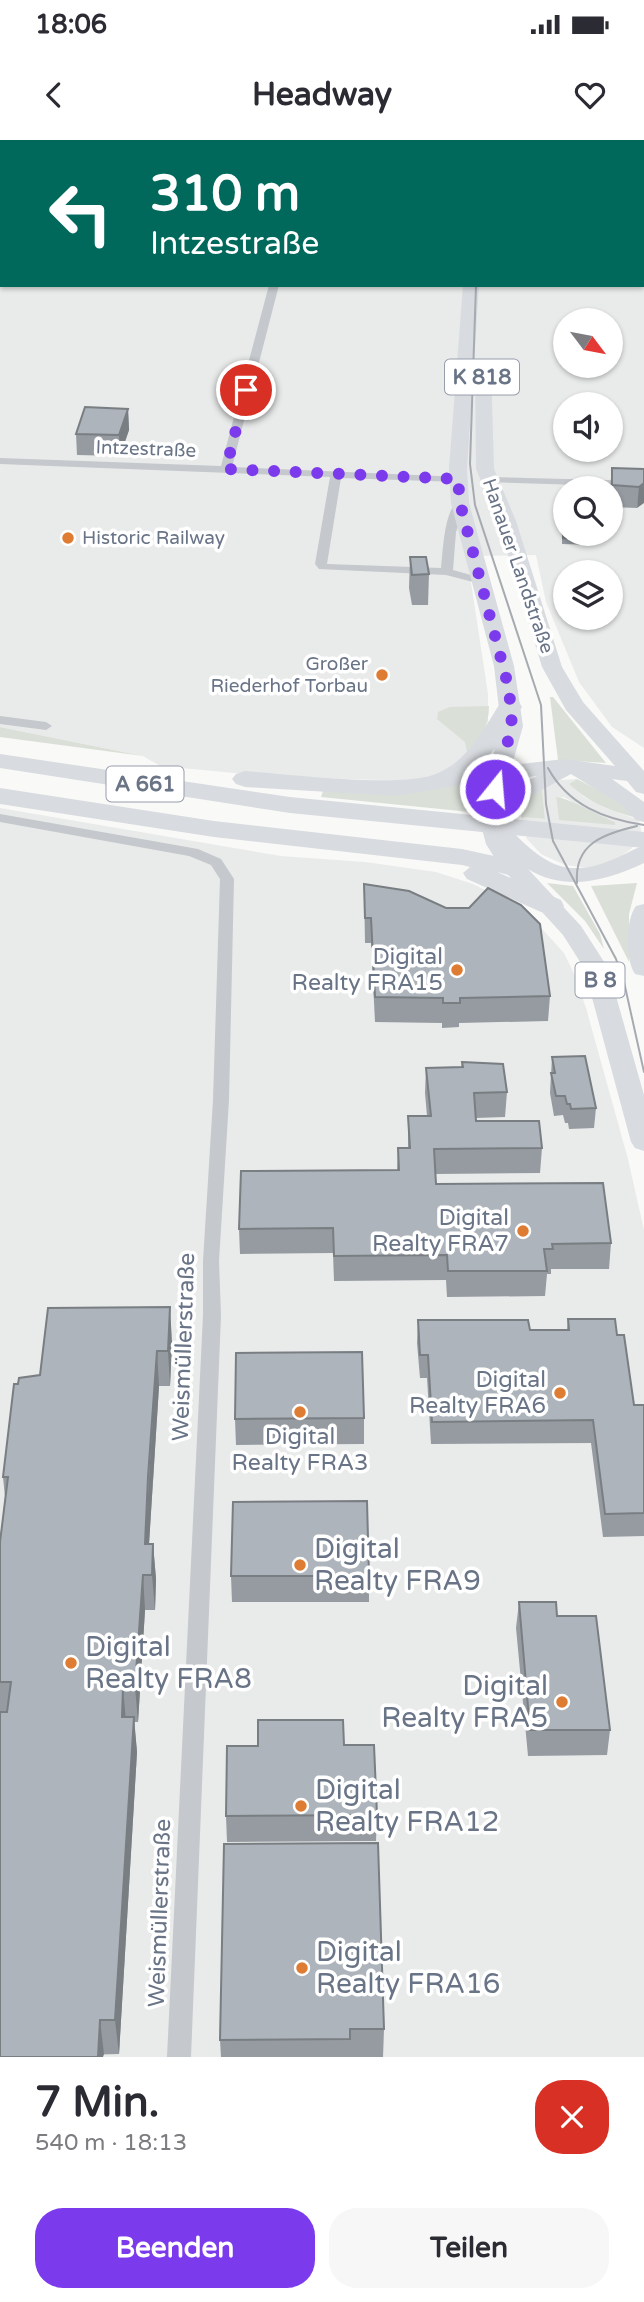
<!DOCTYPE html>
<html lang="de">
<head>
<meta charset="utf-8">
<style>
	body { margin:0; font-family:"Varela Round",sans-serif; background:#f7f7f7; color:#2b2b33; height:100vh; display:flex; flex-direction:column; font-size:26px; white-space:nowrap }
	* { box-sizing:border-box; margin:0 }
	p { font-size:23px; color:#7c7c81 }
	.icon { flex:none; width:38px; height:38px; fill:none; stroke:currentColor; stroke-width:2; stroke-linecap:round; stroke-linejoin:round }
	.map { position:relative; height:1917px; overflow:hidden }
	.sheet { display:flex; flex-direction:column; background:#fff; flex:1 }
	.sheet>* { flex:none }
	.banner { position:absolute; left:0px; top:0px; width:644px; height:147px; box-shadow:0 2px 5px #0004; background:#00695c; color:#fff; overflow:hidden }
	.needle { width:46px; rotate:122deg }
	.buttons { position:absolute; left:553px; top:168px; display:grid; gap:14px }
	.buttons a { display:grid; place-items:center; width:70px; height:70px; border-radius:50%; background:#fff; box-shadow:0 2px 5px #0004; font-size:35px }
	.pin { position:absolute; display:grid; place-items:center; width:60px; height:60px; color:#fff; margin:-30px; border:4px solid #fff; border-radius:50%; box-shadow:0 2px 7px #0007 }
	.me { position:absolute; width:77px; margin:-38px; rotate:17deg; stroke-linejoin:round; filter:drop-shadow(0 0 5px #0008) }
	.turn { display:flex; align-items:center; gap:24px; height:147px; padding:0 35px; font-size:32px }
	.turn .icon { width:91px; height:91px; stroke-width:2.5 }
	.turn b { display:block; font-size:49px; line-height:60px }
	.round { display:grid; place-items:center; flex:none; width:74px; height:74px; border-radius:28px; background:#f7f7f7 }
	.summary { display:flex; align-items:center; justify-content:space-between; height:119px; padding:0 35px }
	h1 { font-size:42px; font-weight:700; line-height:52px }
	.cta { display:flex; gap:14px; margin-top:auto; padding:14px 35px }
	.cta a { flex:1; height:80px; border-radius:28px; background:#7c3aed; color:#fff; font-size:28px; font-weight:700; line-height:80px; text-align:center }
	.cta a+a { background:#f7f7f7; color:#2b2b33 }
	.status { display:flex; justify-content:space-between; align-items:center; height:49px; padding:0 35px; background:#fff; direction:ltr }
	.status svg { height:19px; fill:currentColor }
	header { display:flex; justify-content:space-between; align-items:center; height:91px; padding:0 35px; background:#fff; font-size:32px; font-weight:700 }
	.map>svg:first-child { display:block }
</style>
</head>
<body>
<div class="status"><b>18:06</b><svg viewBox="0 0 49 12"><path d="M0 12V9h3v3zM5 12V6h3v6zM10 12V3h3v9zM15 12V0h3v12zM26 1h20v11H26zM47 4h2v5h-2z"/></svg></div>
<header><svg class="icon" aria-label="back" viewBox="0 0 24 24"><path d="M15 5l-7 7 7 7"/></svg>Headway<svg class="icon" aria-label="heart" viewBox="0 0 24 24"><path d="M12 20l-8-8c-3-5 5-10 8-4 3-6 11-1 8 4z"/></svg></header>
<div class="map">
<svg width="644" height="1917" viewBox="0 0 644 1917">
	<rect width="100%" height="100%" fill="#f9f9f7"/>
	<g fill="#e9eaea" fill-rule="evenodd">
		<path d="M0,0H644V608L612,587L579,542L546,462L536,415L467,416L488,554V582L473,608L449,629L417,641L278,637L160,626L143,616L0,587ZM2,2H642V145H2ZM565,180H611V226H565ZM565,264H611V310H565ZM565,348H611V394H565ZM565,432H611V478H565Z"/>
		<path d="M577,639L569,644L584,657L605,668L639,680L641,690L640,698L631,709L614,721L589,728L565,725L541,714L527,699L521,677L545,679L542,648L561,640ZM564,657L585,670L598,676L559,680L556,658Z"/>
		<path d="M0,668L281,716L365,722L436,732L473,744L507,761L534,780L564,813L576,838L586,868L628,1019L644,1090V1917H0Z"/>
	</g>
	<g fill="#dae0d8">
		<path d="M550,557H553L606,623L558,620Z"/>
		<path d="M489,566C489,586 481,599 467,612L465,602L437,579L438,572L450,567Z"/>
		<path d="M0,587L143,616L0,597Z"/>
		<path d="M577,639L623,663L633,677C608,670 588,662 569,644Z"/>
		<path d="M486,641L480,673L321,657L323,651L402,654Z"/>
		<path d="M542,648L545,679L521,677L525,660Z"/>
		<path d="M556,657C567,657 601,677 615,682V685L559,680Z"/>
		<path d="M547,743L573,746L600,794L604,809L585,781Z"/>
		<path d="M637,743L629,774V822L591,746Z"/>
	</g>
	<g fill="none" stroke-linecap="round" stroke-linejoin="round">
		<g fill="#c5c8cc" fill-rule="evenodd">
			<path d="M13,0H21L12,2Z"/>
			<path d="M306,0H314L305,2Z"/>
			<path d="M2,26V34L0,35V27Z"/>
			<path d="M269,145H279L232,327L462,337L463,339L458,342L341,338L327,424L441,428C443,412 444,367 460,360L466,363L456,392L453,430L485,439V445L446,435L319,429L315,424L330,337L0,324V318L221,326Z"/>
			<path d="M489,337L644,341V347L485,342L483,340Z"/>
			<path d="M0,576L46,582L52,586L46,590L0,584Z"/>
			<path d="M0,674L198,709L221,719L234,739L229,960L219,1121L221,1175L191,1917H167L203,1175V1121L213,960L220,739L211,725L189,716L0,682Z"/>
		</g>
		<g fill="#d8dbdf" fill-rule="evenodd">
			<rect x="490" y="0" width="14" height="2"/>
			<path d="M463,145H479L467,329L469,363L514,526L523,586L512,625L564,619L615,626L566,570L542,527L498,381L476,329L475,227L483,222L491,227L494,329L516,381L562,527L583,562L644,631V654L636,652L627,641L612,639L644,662V682L636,680L620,664L571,634L520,662L503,677L504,687L509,688C541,721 563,739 609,721C621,717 632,709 644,706V723C606,741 565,752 528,729L581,786L608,828L644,955V1011L635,1008L631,1002L584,828L563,795L499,725L486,704L480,682L484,649L501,586L494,526L451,363L449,329ZM537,636L506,651L509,639Z"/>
			<path d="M644,764V836L635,834C625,819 625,781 636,766Z"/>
		</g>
		<g fill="#d8dbdf" fill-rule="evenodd">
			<path d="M510,560L519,562L522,567L499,604L477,629L499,625L508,628L512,633L508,638L395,656L245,647L236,644L232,639L236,634L245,631C287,634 404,649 438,633C469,620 484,588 501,562Z"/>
			<path d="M0,614L290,657L644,692V708L290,673L0,628Z"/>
			<path d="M0,648L214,681L462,709L522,722L526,728L522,734L513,736L497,732L561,760L564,766L561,772L551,774L541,772L467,739L463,733L470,727L462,725L214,697L0,664Z"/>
		</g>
		<g stroke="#a6aab1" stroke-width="2">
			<path d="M476,145L470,324L475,365L541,565L546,664L553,701L616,819L624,842L644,932"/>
			<path d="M548,628C568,665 604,679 644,685"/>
			<path d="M577,743C574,703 604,694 637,686"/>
		</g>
	</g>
	<g fill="#959ba1">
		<path d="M128,269L129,290L120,316L77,315L76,294Z"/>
		<path d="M612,328L644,329L637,368L611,367L610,348Z"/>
		<path d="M562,367L593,394V405L562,404Z"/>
		<path d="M410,417L429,434L428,465H412L409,448Z"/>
		<path d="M364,744L550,856L548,881L459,883V887L442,888V883L375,882L371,803H365Z"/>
		<path d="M552,917L596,968L594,988L569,989L568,983H565L563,975L554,976L550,953Z"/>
		<path d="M462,922L507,952L505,977L475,978L476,981L542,1008L540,1033L436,1034V1044L611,1103L609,1129H551V1134H547L545,1156L447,1157L446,1140L334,1141L333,1113L240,1114L239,1089L397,1030L398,1008H408V976H427L425,953L426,928L461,927Z"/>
		<path d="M568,1179L617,1195L634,1265H644V1396L603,1397L591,1303L431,1304L427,1238H420L417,1203L418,1180L530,1190H567Z"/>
		<path d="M172,1202L170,1246H159L149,1404H153L156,1439L155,1470H145L138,1582H134L137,1612L119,1914L0,1917V1402L5,1357L3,1337L18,1244L40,1235Z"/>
		<path d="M364,1278V1304L236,1305L235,1279Z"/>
		<path d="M231,1436H369V1462H232Z"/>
		<path d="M519,1462L557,1476L610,1590L607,1615L528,1616L516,1488Z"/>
		<path d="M344,1605L377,1675L376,1701L227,1702L226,1676Z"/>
		<path d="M224,1704L384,1889L383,1917H221L220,1900Z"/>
	</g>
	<g fill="#797e83">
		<path d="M128,269L129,290L120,316L119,295Z"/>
		<path d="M644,343V363L637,368L639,347Z"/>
		<path d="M170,1167L172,1202L170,1246L168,1211Z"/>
		<path d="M157,1211L159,1246L147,1435L145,1404Z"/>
		<path d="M153,1404L156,1439L155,1470L152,1435Z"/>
		<path d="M143,1435L145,1470L138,1582L135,1547Z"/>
		<path d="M123,1547L126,1582L122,1577Z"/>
		<path d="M134,1577L137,1612L119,1914L115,1880Z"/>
		<path d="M100,1880L104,1914L103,1917H98Z"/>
	</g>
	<g fill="#adb4bb" stroke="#797e83" stroke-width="2">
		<path d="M85,267L128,269L119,295L76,294Z"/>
		<path d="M612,328L644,329V343L639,347L612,345Z"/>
		<path d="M562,367H565V394H593L594,399L563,398Z"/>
		<path d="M410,417H426L429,434L412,435Z"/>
		<path d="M364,744L409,751L446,768H469L488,748L521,765L540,784L550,856L460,858V863H443V858L375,857L371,778H365Z"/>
		<path d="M585,916L596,968L571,969L570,964H567L565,956H556L551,933H555L552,917Z"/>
		<path d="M462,922L503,924L507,952L474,953L476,981H539L542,1008L434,1009L436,1044L603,1043L611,1103L552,1104L553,1109H544L547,1131H448L447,1115L334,1116L333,1088L239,1089L241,1031L399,1030L398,1008H410L408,976H431L426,928L463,927Z"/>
		<path d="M170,1167L168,1211H157L148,1337L145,1404H153L152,1435H143L135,1547H123L122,1577H134L115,1880H100L98,1917H0V1572H7L11,1542H0V1402L8,1337H3L14,1244H18L19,1238L40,1235L48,1168Z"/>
		<path d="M568,1179H615L617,1195H624L634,1265H644V1373L605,1374L593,1280L432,1282L428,1215H420L418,1180H528L530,1190H569Z"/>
		<path d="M362,1212L364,1278L235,1279L236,1213Z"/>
		<path d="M367,1361L369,1436H231L233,1362Z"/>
		<path d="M519,1462H556L557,1476H596L610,1590H530Z"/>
		<path d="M258,1580H343L344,1605H374L377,1675L226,1676L227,1606H258Z"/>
		<path d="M378,1703L384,1889H350V1899L220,1900L224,1704Z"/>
	</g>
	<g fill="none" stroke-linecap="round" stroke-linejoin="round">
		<path stroke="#7c3aed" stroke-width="12" stroke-dasharray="0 21.6" d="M246,250L226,329L458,339L460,363L509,549L512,586L495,649"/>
	</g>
	<g fill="#dd7c32" stroke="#fff" stroke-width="2.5">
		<circle cx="68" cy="398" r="7"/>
		<circle cx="382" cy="535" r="7"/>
		<circle cx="457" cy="830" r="7"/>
		<circle cx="523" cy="1091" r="7"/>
		<circle cx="560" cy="1253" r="7"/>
		<circle cx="300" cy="1272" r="7"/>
		<circle cx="300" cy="1425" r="7"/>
		<circle cx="71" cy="1523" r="7"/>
		<circle cx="562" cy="1562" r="7"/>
		<circle cx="301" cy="1666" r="7"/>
		<circle cx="302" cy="1828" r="7"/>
	</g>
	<g text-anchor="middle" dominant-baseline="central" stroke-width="7" stroke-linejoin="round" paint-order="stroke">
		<g font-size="19" fill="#697487" stroke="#fff">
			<text transform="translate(146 309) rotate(2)">Intzestraße</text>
			<text transform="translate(518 426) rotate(71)">Hanauer Landstraße</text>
		</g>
		<g font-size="19" fill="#697487" stroke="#fff" text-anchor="start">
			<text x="82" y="398">Historic Railway</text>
			<text x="368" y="524" text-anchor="end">Großer<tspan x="368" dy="22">Riederhof Torbau</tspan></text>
		</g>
		<g fill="#fff" stroke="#969eab" stroke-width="2">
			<rect x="445" y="219.5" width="74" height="35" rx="5"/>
			<rect x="106.5" y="626.5" width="77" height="35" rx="5"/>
			<rect x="575.5" y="822.5" width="49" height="35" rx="5"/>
		</g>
		<g font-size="21" font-weight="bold" fill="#697487">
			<text x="482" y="237">K 818</text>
			<text x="145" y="644">A 661</text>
			<text x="600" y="840">B 8</text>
		</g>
		<g font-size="23" fill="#697487" stroke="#fff" text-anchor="end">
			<text x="443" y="817">Digital<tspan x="443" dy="26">Realty FRA15</tspan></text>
			<text x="509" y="1078">Digital<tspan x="509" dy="26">Realty FRA7</tspan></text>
			<text x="546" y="1240">Digital<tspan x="546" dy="26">Realty FRA6</tspan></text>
			<text x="300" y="1297" text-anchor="middle">Digital<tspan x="300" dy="26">Realty FRA3</tspan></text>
		</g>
		<g font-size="23" fill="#697487" stroke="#fff">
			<text transform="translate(184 1207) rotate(-88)">Weismüllerstraße</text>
			<text transform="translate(160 1773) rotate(-88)">Weismüllerstraße</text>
		</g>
		<g font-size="28" fill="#697487" stroke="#fff" text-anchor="start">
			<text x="314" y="1409">Digital<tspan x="314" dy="32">Realty FRA9</tspan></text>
			<text x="85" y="1507">Digital<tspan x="85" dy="32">Realty FRA8</tspan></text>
			<text x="548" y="1546" text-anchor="end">Digital<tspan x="548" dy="32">Realty FRA5</tspan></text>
			<text x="315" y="1650">Digital<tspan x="315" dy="32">Realty FRA12</tspan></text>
			<text x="316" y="1812">Digital<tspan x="316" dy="32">Realty FRA16</tspan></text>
		</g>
	</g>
</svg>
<div class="buttons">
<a><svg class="needle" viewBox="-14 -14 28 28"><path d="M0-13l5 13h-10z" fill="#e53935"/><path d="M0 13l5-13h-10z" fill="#7c7c81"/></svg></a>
<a><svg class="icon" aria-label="sound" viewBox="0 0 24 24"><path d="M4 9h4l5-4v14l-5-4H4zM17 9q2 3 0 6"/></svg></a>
<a><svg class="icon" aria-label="search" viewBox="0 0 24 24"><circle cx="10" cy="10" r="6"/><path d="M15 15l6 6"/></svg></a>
<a><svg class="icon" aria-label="layers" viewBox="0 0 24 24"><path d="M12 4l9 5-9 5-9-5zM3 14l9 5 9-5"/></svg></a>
</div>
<div class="pin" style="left:246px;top:250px;background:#d93025"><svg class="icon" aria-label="arrive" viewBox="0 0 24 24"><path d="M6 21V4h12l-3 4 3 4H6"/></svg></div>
<svg class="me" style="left:495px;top:649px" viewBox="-20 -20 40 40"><circle r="17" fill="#7c3aed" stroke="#fff" stroke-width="3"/><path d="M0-11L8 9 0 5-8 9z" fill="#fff"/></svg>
<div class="banner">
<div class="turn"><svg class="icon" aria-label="left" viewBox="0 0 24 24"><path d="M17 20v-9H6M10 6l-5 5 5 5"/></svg><div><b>310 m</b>Intzestraße</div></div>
</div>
</div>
<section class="sheet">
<div class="summary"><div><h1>7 Min.</h1><p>540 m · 18:13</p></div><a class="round" style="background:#d93025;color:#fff"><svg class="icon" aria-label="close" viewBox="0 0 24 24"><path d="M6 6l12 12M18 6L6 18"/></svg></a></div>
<div class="cta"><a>Beenden</a><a>Teilen</a></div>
</section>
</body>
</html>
